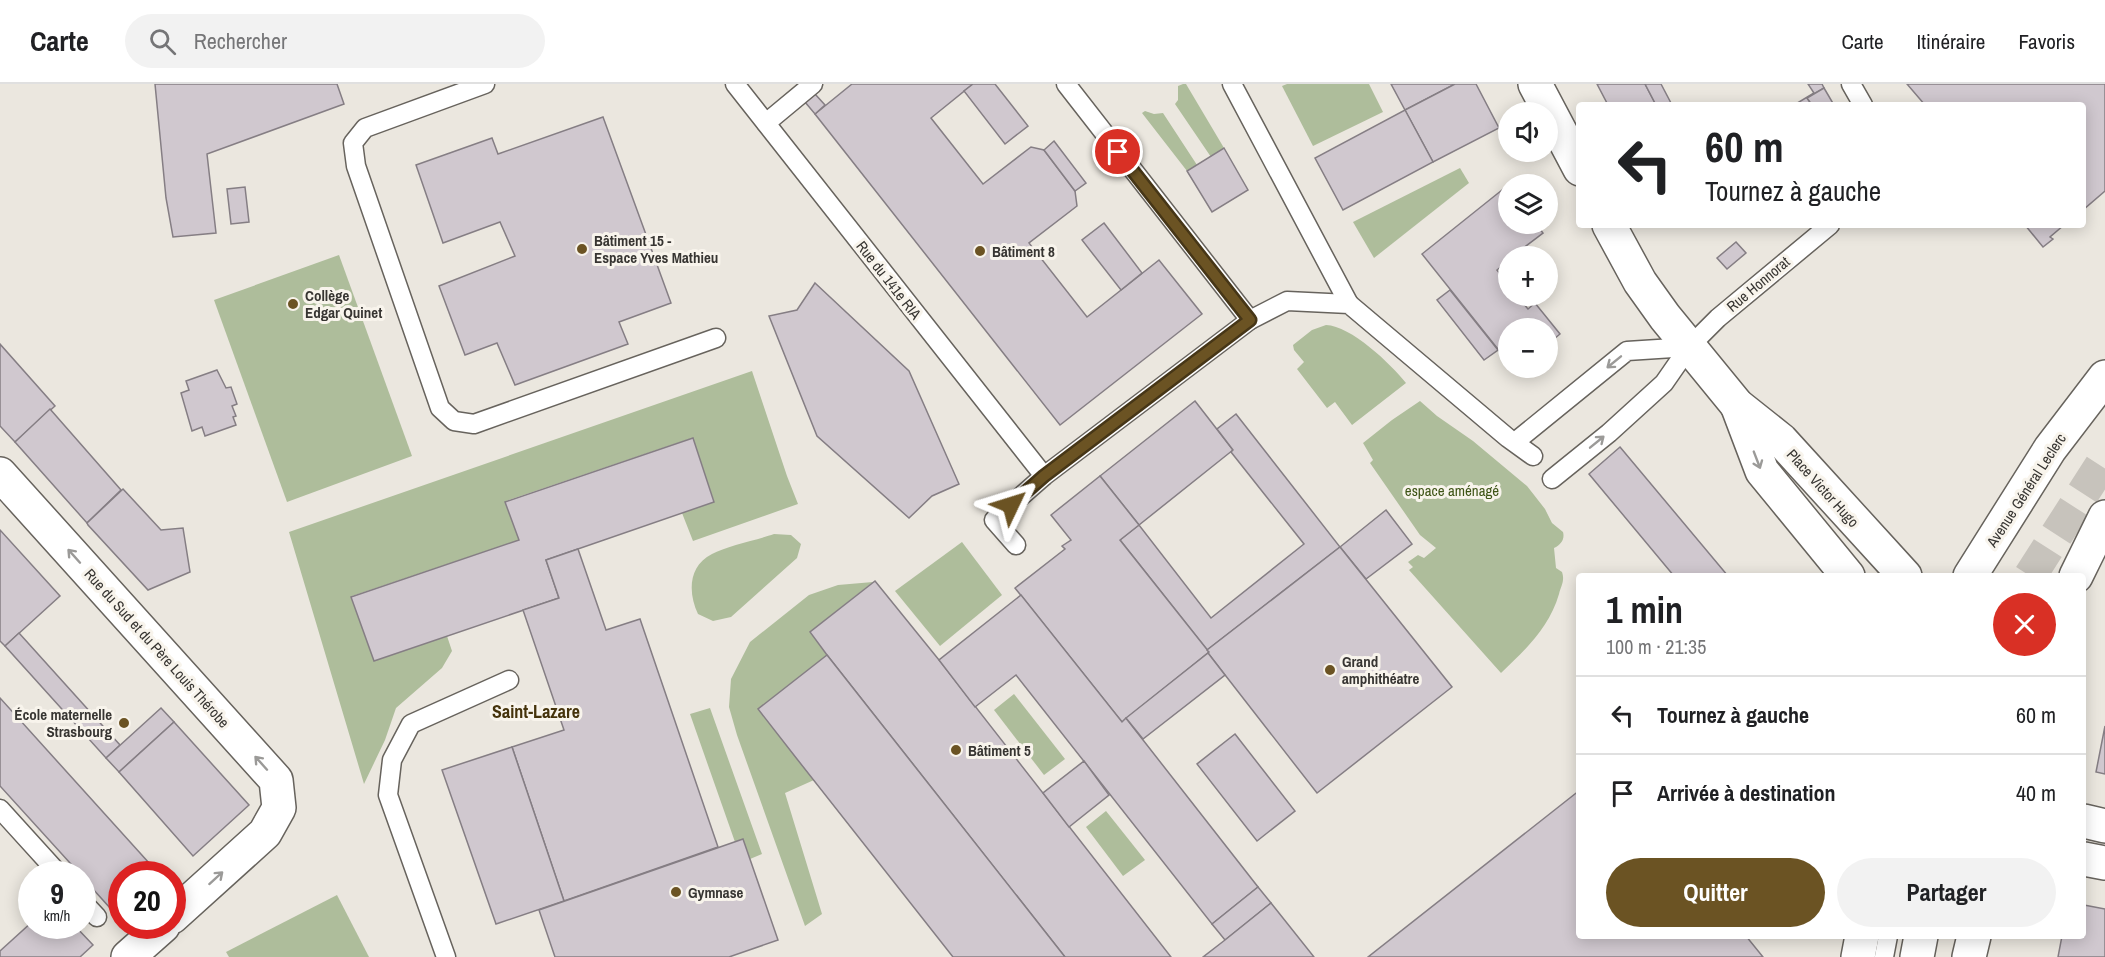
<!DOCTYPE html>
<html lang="fr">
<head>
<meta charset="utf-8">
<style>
	body { margin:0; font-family:"Archivo Narrow",sans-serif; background:#f2f2f2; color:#202124; height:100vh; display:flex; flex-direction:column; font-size:22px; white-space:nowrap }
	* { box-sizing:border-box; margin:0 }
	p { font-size:20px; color:#757577 }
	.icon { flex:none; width:33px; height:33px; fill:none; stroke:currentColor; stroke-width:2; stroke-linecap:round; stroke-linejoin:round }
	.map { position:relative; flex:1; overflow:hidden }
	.panel { position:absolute; left:1576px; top:489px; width:510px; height:366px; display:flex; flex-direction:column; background:#fff; border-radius:6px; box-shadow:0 3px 15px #0003 }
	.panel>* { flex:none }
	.guide { position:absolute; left:1576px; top:18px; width:510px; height:126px; border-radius:6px; box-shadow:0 3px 15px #0003; background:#fff; color:#202124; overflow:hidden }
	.controls { position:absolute; left:1498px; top:18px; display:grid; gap:12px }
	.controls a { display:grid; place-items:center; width:60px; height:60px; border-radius:50%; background:#fff; box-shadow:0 3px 15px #0003; font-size:30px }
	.speed { position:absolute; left:18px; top:777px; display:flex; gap:12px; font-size:30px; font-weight:700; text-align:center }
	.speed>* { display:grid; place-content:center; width:78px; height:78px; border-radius:50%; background:#fff; box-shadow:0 3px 15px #0003; line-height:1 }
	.speed small { font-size:15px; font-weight:400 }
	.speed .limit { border:9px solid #d22; background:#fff; color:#111 }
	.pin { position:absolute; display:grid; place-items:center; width:51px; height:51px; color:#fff; margin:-26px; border:3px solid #fff; border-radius:50%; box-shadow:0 2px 6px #0007 }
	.me { position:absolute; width:66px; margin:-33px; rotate:49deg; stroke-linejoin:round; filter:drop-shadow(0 0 4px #0008) }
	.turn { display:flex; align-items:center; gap:21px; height:126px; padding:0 30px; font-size:27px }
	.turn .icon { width:78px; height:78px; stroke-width:2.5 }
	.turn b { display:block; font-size:42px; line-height:51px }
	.round { display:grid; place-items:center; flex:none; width:63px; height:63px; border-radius:32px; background:#f2f2f2 }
	.overview { display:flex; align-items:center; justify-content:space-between; height:102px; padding:0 30px }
	h1 { font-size:36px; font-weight:700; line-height:45px }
	.button { display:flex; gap:12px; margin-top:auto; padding:12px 30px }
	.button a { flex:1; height:69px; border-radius:36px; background:#6b5323; color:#fff; font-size:24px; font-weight:700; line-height:69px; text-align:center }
	.button a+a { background:#f2f2f2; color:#202124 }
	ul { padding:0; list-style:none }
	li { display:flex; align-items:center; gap:18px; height:78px; padding:0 30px; border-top:2px solid #e0e0e0 }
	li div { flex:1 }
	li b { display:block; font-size:22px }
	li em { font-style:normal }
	header { display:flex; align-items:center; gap:36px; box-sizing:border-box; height:84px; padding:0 30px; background:#fff; border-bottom:2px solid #e0e0e0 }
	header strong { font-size:28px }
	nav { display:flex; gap:33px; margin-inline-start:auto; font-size:21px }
	.search { width:420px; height:54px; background:#f2f2f2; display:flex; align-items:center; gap:15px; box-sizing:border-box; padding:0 21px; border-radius:33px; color:#757577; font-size:22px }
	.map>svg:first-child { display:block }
</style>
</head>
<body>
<header>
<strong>Carte</strong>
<div class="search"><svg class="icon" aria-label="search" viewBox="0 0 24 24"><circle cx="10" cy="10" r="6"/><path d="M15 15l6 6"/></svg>Rechercher</div>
<nav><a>Carte</a><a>Itinéraire</a><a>Favoris</a></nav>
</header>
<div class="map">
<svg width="2105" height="873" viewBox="0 0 2105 873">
	<rect width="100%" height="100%" fill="#ebe7df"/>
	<g fill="#aebd9b">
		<path d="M1183,0H1186L1224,64L1211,73L1175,20L1178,16V2Z"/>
		<path d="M1287,0H1369L1383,28L1313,62L1282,2Z"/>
		<path d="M1145,27L1154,30L1163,29L1197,81L1187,87L1142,29Z"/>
		<path d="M1460,84L1469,99L1374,174L1353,138Z"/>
		<path d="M339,171L412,372L287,418L214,216Z"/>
		<path d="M1326,241C1351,242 1390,279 1406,299L1352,341L1335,318L1327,324L1297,285L1304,278L1294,266L1293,261L1312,246Z"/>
		<path d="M752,287L787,392L798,420L693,457L682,429L714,417L692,354L506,417L519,456L352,512L374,577L447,552L452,567L442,584L396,624L385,656L364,700L289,448Z"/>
		<path d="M1420,317L1437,332L1473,357L1527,402L1545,425L1552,439L1563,448C1565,455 1561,461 1554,464L1556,484L1562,488C1565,497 1561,502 1559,510C1549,544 1526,565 1501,589L1409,486L1413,483L1408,478L1418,471L1424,474L1436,464L1420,451L1370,379L1373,376L1363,359L1392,336Z"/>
		<path d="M774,450L791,451L801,460L797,474L731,533L713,537L698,530C688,509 688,482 712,470C726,462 757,456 774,450Z"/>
		<path d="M962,458L1002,511L940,562L895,507Z"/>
		<path d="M873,498L810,548L827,571L814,696L785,709L822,830L805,842L737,651L729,623L731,595L750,558L809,511L838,501Z"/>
		<path d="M1014,610L1065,675L1044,691L994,626Z"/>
		<path d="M710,624L762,770L750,775L743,755L735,758L690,630Z"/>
		<path d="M1106,727L1145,776L1123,792L1086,743Z"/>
		<path d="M337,811L369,873H229L226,868Z"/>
	</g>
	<g fill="#d0c8cf" stroke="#857e84" stroke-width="1.5">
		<path d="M155,0H337L344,20L207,70L216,149L173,153L166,114Z"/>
		<path d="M852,0H973L931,34L983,100L1031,63L1044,66L1075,107L1077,122L1029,159L1087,233L1159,176L1202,230L1060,341L815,30Z"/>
		<path d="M973,0H995L1028,42L1005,60L964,7Z"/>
		<path d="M1391,0H1455L1405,26Z"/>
		<path d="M1455,0H1476L1499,44L1433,78L1405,26Z"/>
		<path d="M1597,0H1645L1656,21H1608Z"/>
		<path d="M1645,0H1661L1672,21H1656Z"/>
		<path d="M1808,0H1822L1824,4L1807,14L1812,21H1794L1814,9Z"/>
		<path d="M1907,0H2105V107L2084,125V21H1925Z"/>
		<path d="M1824,4L1834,21H1812L1807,14Z"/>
		<path d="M815,10L825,21L815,30L805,18Z"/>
		<path d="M1405,26L1433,78L1343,126L1315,74Z"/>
		<path d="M603,33L671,219L619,238L628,260L515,301L497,259L465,271L439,202L515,172L500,138L443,159L416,81L492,54L498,70Z"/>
		<path d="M1054,57L1086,99L1075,107L1044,66Z"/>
		<path d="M1224,64L1248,106L1212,128L1187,87Z"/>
		<path d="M1507,102L1509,105V140H1536L1543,149L1513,172H1509V176L1497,186L1509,201V212H1517L1528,225L1535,219L1560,250L1548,260V244H1509V279L1422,170Z"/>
		<path d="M245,103L249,138L231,140L227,105Z"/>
		<path d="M1104,139L1142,189L1121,206L1082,156Z"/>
		<path d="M2025,141H2064L2050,153L2053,155L2043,163Z"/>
		<path d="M1736,158L1746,169L1727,185L1717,174Z"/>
		<path d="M815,199L909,287L959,400L932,412L909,434L817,352L769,232L797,226Z"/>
		<path d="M1450,206L1498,266L1484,276L1437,216Z"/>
		<path d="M0,260L55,322L15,358L0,342Z"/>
		<path d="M217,286L226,304L231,303L237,320L232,322L236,332L233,333L236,341L205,352L202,343L192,347L181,309L189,306L186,297Z"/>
		<path d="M1195,317L1233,366L1139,441L1100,392Z"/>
		<path d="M50,325L121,406L87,439L15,358Z"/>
		<path d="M1236,330L1340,463L1207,566L1120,456L1139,441L1211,534L1304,460L1231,368L1233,366L1217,345Z"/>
		<path d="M693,354L714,418L546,476L559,514L374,577L351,513L519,456L505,418Z"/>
		<path d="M1620,363L1728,492H1674L1589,390Z"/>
		<path d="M1100,392L1139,441L1120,456L1209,568L1122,638L1015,504L1065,465L1062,462L1071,456L1051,431Z"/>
		<path d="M123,405L161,446L183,444L190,488L148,506L88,441L87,439Z"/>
		<path d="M1386,426L1412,460L1366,495L1340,463Z"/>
		<path d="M0,446L60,512L5,562L0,557Z"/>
		<path d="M1340,463L1452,603L1317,709L1208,569L1209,568L1207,566Z"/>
		<path d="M578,465L606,546L640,535L718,763L564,817L512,663L564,646L523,526L559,514L546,476Z"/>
		<path d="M875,497L939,576L1171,873H1065L827,571L810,548Z"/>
		<path d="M1021,511L1122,638L1126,634L1136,647L1258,803L1212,840L1016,591L975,623L939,576Z"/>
		<path d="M19,549L120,661L106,674L5,562Z"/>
		<path d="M1208,569L1225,591L1143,655L1126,634Z"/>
		<path d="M827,571L1065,873H953L797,675L758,625Z"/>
		<path d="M0,614L159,790H122L121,836L82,793V790H80L0,702Z"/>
		<path d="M161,624L174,638L119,688L106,674Z"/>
		<path d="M174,638L249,721L193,772L119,688Z"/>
		<path d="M2105,642V690L2096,688Z"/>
		<path d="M1235,650L1295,727L1257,757L1197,680Z"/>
		<path d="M512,663L564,817L496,840L442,686Z"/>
		<path d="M1084,677L1109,711L1069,743L1043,709Z"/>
		<path d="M1580,706V852H1746L1763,873H1368Z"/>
		<path d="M743,755L778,856L729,873H555L539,826Z"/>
		<path d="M1258,803L1271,819L1225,856L1212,840Z"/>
		<path d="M1271,819L1314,873H1203L1225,856Z"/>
		<path d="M2084,821L2105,825V873H2058L2062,852H2084Z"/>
		<path d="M32,838V842H75L93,861L80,873H0V867Z"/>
	</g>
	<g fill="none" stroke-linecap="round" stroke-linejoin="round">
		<path stroke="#c7c3bc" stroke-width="33" stroke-dasharray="33 16" stroke-linecap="butt" d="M2030,492L2105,375"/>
		<g stroke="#67635d" stroke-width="21">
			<g id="lane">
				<path d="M485,0L365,44L353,59L356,82L440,324L454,337L474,340L716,254"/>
				<path d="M735,0L1044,392"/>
				<path d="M1066,0L1250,236"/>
				<path d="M1232,0L1349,220"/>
				<path d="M1851,0L1863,21"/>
				<path d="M766,39L813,0"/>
				<path d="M1515,358L1627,267L1689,263"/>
				<path d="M1552,395L1609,349L1664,299L1689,263L1718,234L1830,141"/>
				<path d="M1016,461L994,436L1044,392L1250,236L1287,217L1349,220L1508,354L1533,372"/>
				<path d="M0,725L59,790"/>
				<path d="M82,817L97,833"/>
				<path d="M446,873L388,711L392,676L411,640L509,596"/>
				<path d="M1884,873L1888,852"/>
			</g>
		</g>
		<g stroke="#67635d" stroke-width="36">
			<g id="street">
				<path d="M1535,0L1580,85"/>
				<path d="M1609,141L1640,198L1665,233L1737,321L1781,356L1905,492"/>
				<path d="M1737,321L1762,387L1848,492"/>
				<path d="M0,390L276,696L279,724L265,749L172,833"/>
				<path d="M128,873L163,842"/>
			</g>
		</g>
		<g stroke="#67635d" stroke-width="36">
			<g id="secondary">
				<path d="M1970,492L2050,365L2105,293"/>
				<path d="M2076,492L2105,433"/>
				<path d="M2084,737L2105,742"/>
				<path d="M2084,775L2105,779"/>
				<path d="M1858,873L1862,852"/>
				<path d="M1917,873L1921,852"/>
				<path d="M1969,873L1974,852"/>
			</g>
		</g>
		<use href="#lane" stroke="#fff" stroke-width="18"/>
		<use href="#street" stroke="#fff" stroke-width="33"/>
		<use href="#secondary" stroke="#fff" stroke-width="33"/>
	</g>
	<defs><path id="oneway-shaft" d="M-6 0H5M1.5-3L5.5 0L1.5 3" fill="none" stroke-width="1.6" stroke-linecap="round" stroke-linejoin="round" transform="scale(1.5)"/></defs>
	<g stroke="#9b9a98">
		<use href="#oneway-shaft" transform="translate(1614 278) rotate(141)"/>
		<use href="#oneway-shaft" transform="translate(1597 358) rotate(-39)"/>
		<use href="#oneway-shaft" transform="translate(1757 376) rotate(69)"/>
		<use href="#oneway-shaft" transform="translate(74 472) rotate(-132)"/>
		<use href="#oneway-shaft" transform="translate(261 679) rotate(-132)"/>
		<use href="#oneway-shaft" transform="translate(216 794) rotate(-42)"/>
	</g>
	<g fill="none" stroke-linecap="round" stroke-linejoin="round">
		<g stroke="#463617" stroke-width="15">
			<path id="route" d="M1011,421L1044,392L1250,236L1118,68"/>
		</g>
		<use href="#route" stroke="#6b5323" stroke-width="10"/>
	</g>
	<g fill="#6b5323" stroke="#f8f4ec" stroke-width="2">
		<circle cx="582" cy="165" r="6"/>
		<circle cx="980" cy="167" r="6"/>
		<circle cx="293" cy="220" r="6"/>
		<circle cx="1330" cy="586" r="6"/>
		<circle cx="124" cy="639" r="6"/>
		<circle cx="956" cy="666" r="6"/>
		<circle cx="676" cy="808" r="6"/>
	</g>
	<g text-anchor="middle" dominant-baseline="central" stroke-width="6" stroke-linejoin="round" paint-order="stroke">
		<g font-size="15" font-weight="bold" fill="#373532" stroke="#f8f4ec" text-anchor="start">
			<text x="594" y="156">Bâtiment 15 -<tspan x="594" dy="17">Espace Yves Mathieu</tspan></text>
			<text x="992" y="167">Bâtiment 8</text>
			<text x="305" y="211">Collège<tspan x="305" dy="17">Edgar Quinet</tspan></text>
			<text x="1342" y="577">Grand<tspan x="1342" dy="17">amphithéatre</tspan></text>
			<text x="112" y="630" text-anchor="end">École maternelle<tspan x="112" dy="17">Strasbourg</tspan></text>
			<text x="968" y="666">Bâtiment 5</text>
			<text x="688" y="808">Gymnase</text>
		</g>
		<g font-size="15" fill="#373532" stroke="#f8f4ec">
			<text transform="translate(889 196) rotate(52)">Rue du 141e RIA</text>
			<text transform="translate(1758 200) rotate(-40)">Rue Honnorat</text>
			<text transform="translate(1823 404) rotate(48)">Place Victor Hugo</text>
			<text transform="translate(2026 406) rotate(-57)">Avenue Général Leclerc</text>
			<text transform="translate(157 564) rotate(48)">Rue du Sud et du Père Louis Thérobe</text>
		</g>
		<g font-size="15" fill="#3e5416" stroke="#f8f4ec">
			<text x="1452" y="406">espace aménagé</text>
		</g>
		<g font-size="18" font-weight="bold" fill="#45330b" stroke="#f8f4ec">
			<text x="536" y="627">Saint-Lazare</text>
		</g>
	</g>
</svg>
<div class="controls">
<a><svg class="icon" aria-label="sound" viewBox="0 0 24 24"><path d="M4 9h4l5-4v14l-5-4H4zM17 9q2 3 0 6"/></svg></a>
<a><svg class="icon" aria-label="layers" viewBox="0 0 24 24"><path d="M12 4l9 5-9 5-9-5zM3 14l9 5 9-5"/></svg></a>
<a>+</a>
<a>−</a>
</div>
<div class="speed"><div>9<small>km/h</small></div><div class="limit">20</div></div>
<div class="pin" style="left:1118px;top:68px;background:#d93025"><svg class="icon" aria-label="arrive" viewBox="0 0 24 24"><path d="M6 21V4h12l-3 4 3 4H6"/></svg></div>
<svg class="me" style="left:1011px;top:421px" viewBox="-20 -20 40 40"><path d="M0-17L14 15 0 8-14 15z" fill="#6b5323" stroke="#fff" stroke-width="4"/></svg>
<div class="guide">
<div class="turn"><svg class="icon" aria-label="left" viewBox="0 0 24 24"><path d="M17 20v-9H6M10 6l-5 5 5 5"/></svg><div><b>60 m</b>Tournez à gauche</div></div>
</div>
<section class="panel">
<div class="overview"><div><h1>1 min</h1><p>100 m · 21:35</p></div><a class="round" style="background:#d93025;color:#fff"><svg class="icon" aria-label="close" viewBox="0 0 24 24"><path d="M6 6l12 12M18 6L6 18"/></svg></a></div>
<ul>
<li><svg class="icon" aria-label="left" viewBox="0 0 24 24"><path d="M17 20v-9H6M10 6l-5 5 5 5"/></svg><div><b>Tournez à gauche</b></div><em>60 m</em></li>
<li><svg class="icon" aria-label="arrive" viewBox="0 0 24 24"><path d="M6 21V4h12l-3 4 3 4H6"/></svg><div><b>Arrivée à destination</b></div><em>40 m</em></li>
</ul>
<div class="button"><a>Quitter</a><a>Partager</a></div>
</section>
</div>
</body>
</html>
